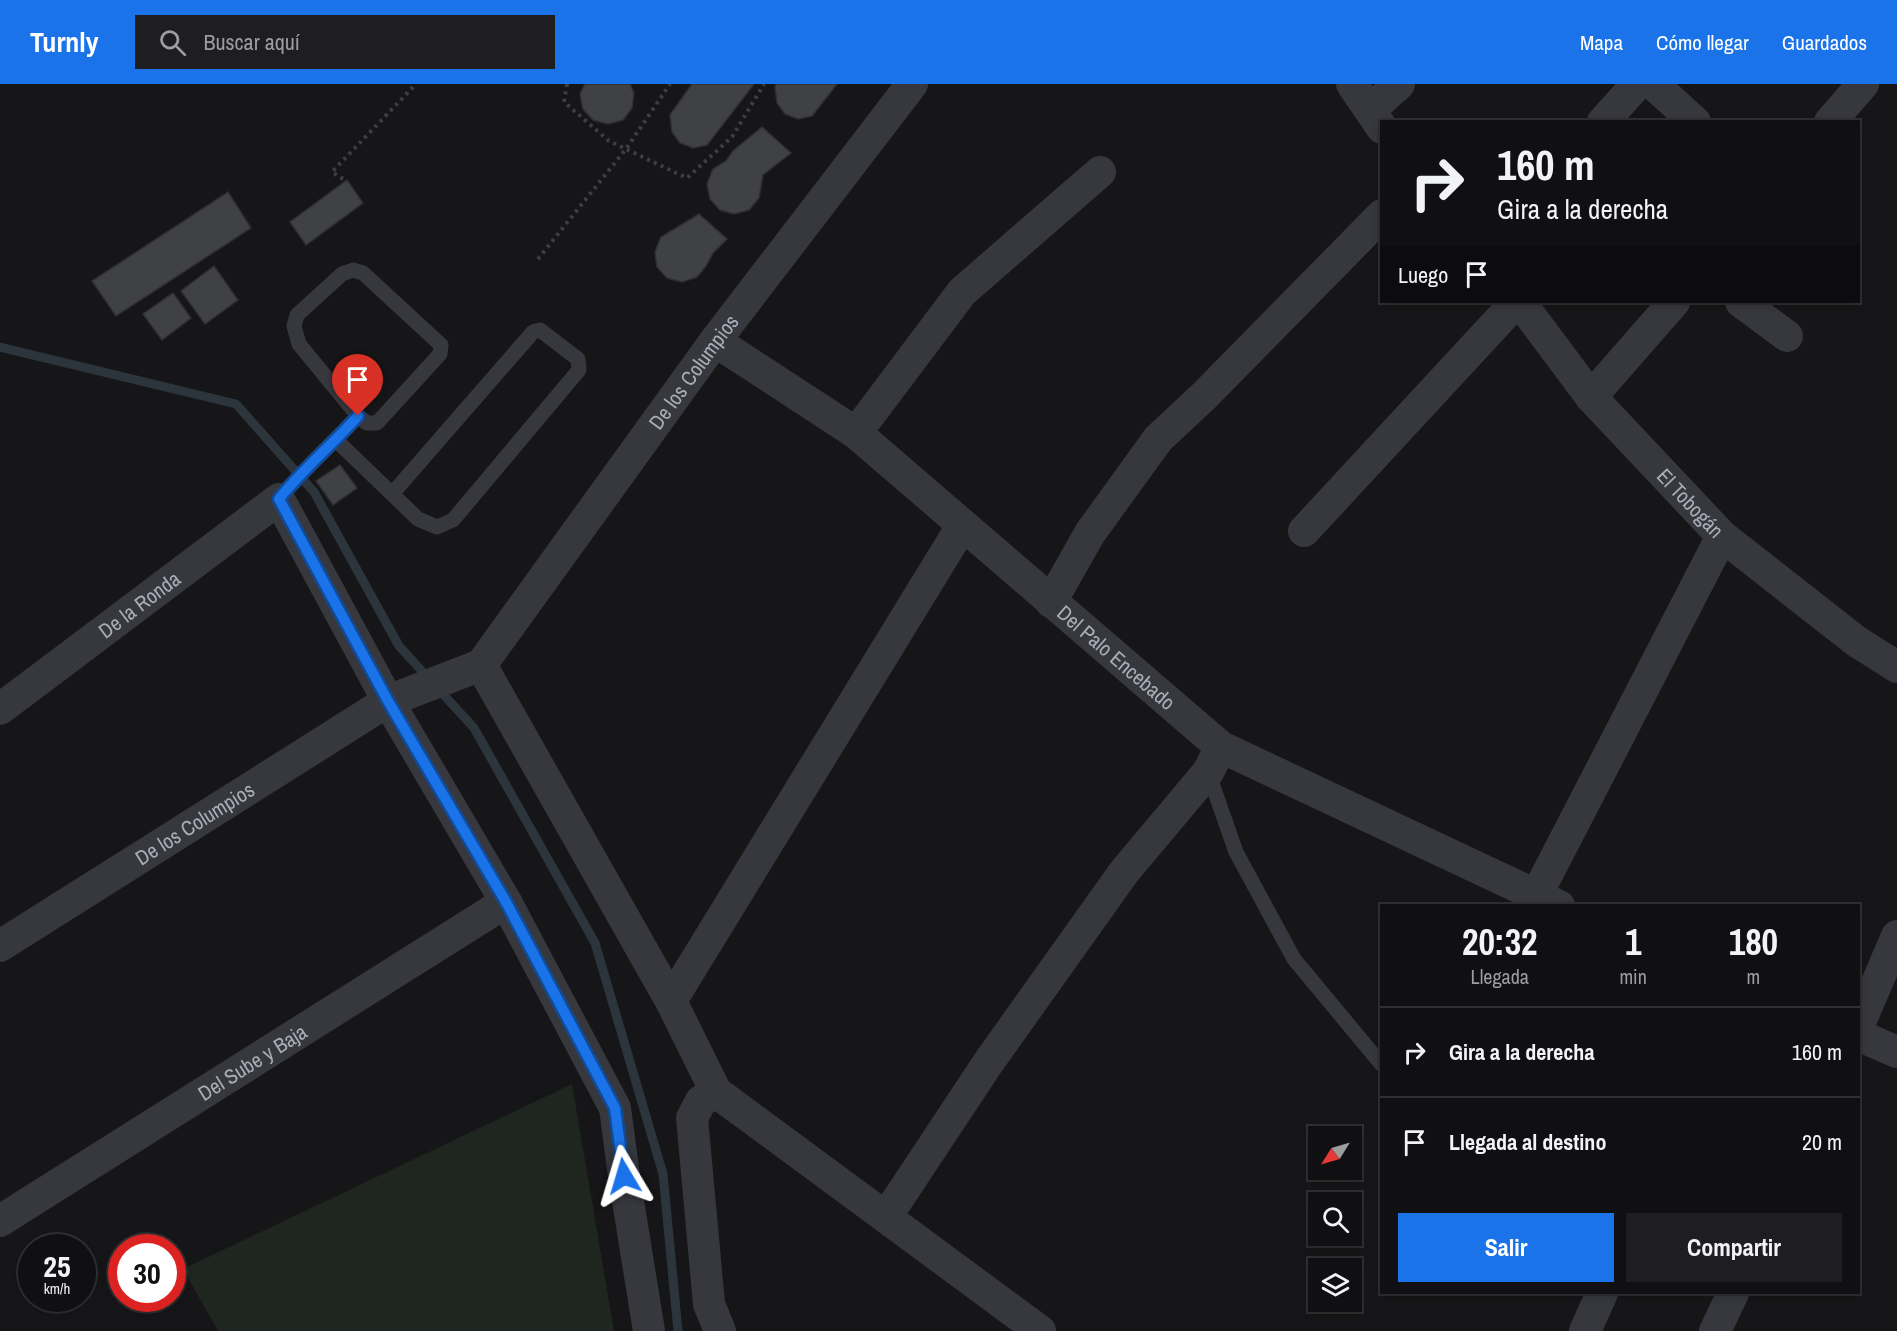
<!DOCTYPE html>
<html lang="es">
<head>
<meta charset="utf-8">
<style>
	body { margin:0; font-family:"Archivo Narrow",sans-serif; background:#1e1e20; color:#f1f3f6; height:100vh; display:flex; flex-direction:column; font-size:22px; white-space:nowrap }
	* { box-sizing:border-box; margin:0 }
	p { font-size:20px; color:#9c9d9f }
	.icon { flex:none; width:33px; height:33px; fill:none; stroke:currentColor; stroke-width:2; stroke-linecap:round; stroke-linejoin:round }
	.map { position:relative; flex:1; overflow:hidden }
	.sheet { position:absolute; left:1380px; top:820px; width:480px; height:390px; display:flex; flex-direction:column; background:#101012; border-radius:0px; box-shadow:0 3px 9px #0003,0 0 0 2px #303032 }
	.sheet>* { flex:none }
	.hud { position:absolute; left:1380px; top:36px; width:480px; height:183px; border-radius:0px; box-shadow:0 3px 9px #0003,0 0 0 2px #303032; background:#101012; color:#f1f3f6; overflow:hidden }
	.needle { width:39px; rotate:233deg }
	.fabs { position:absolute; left:1308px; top:1042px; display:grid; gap:12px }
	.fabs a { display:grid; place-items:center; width:54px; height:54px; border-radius:0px; background:#101012; box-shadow:0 3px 9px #0003,0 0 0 2px #303032; font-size:30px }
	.speed { position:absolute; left:18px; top:1150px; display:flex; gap:12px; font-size:30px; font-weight:700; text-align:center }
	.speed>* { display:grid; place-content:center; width:78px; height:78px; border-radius:50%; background:#101012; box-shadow:0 3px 9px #0003,0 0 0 2px #303032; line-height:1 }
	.speed small { font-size:15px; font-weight:400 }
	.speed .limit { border:9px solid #d22; background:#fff; color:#111 }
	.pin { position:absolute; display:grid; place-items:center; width:51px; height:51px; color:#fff; margin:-62px -26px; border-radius:50% 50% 50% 0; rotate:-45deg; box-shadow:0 0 6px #0007 }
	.pin .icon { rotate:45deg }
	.me { position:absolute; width:66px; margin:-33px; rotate:353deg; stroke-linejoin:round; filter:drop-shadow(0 0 4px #0008) }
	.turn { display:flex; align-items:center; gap:21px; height:126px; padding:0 18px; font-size:27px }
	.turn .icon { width:78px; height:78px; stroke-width:2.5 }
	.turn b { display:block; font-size:42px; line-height:51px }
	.then { display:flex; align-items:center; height:57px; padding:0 18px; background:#0003; gap:12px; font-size:22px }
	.eta { display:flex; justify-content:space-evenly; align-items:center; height:102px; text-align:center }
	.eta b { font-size:36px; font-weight:700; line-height:42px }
	.button { display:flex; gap:12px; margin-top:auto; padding:12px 18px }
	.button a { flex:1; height:69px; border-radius:0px; background:#1a73e8; color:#fff; font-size:24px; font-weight:700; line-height:69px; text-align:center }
	.button a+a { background:#1e1e20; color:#f1f3f6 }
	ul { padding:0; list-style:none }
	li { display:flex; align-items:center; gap:18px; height:90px; padding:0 18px; border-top:2px solid #303032 }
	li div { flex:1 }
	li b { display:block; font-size:22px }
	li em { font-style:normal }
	header { display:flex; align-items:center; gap:36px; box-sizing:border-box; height:84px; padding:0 30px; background:#1a73e8; color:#fff }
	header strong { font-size:28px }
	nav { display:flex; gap:33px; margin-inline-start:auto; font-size:21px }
	.search { width:420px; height:54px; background:#1e1e20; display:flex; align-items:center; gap:15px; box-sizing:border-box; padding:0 21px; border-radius:0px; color:#9c9d9f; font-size:22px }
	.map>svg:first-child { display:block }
</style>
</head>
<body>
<header>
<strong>Turnly</strong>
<div class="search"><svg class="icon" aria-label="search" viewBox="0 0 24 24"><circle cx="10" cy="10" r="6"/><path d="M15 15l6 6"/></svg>Buscar aquí</div>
<nav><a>Mapa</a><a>Cómo llegar</a><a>Guardados</a></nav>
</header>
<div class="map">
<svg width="1897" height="1247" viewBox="0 0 1897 1247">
	<rect width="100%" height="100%" fill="#161618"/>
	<path fill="#1e261f" d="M572,1000L614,1247H218L183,1185Z"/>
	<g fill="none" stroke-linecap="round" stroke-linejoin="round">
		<path stroke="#2c353c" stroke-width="9" d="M0,263L236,320L314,408L399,562L474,644L595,859L663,1090L678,1247"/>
	</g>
	<g fill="#404145" stroke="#303034" stroke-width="1.5">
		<path d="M585,0H630L634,9L632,24L623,36L608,40L593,36L583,25L580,10Z"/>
		<path d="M692,0H754L707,61L693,64L680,59L672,48L670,31Z"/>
		<path d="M777,0H837L812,32L798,35L785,30L777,19L775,2Z"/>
		<path d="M762,43L791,69L763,91L759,114L749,126L734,130L720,126L710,115L707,100L713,85L726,77L733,67Z"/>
		<path d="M347,96L363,119L306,161L290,138Z"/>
		<path d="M228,108L251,144L116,232L92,197Z"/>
		<path d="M699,130L727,155L713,169L706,182L697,193L682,198L667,194L657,183L655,168L661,153Z"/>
		<path d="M214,182L238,216L205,240L181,207Z"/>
		<path d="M173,209L191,234L162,256L143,230Z"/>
		<path d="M340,381L357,404L333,421L316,397Z"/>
	</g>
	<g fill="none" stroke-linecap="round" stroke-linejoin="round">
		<g stroke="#3d3f44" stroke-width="4" stroke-dasharray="3 4.5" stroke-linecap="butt">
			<path d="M567,0L564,18L609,57L687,94L732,53L764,0"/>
			<path d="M343,95L332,88L416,0"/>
			<path d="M538,175L626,65L670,0"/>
		</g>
		<g stroke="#37383d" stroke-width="15">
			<path d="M353,186L363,189L441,261L440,270L377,339H367L358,332L299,260L294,242L297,231L342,190Z"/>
			<path d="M336,356L418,435L437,443L453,436L579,286L578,275L540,246L533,248L392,410"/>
			<path d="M279,415C304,385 332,360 358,332"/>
			<path d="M1208,688L1236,768L1294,875L1382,981"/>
		</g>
		<g stroke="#37383d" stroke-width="32">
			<path d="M1352,0L1382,44"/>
			<path d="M1653,0L1695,38"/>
			<path d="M1370,26L1399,0"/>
			<path d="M1603,38L1637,0"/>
			<path d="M1830,38L1863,0"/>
			<path id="s1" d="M1520,218L1591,313L1722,452L1856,557L1897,583"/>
			<path d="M1741,218L1787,252"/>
			<path id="s2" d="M715,257L856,349L1221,663L1559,822"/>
			<path d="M1591,313L1674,218"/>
			<path d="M856,349L962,208L1100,88"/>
			<path d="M1304,447L1516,218"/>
			<path d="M1051,518L1090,449L1158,355L1204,312L1382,131"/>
			<path d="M481,581L671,917L716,1008L1040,1247"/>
			<path id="s3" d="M481,581L715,257L912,0"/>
			<path id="s4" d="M0,625L279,415L388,617L506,818L615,1024L624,1092L649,1247"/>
			<path d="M1538,822L1536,812L1722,452"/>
			<path id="s5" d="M0,862L388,617L481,581"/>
			<path d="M671,917L962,442"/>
			<path d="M1858,943L1897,852"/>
			<path d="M1858,951L1897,968"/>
			<path d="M716,1008L701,1017L692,1034L709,1220L720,1247"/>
			<path d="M886,1133L988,979L1124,788L1208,688L1221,663"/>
			<path id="s6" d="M0,1137L506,818"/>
			<path d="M1585,1247L1602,1209"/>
			<path d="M1715,1247L1733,1209"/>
		</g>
	</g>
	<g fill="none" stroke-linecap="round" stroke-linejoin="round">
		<g stroke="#114b97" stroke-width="15">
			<path id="route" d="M358,332C332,361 303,385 279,415L388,617L506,818L615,1024L624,1092"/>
		</g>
		<use href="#route" stroke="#1a73e8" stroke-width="10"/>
	</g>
	<g text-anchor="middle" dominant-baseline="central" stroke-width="6" stroke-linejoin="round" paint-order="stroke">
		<g font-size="21" fill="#a8adb8" stroke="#111113">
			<text stroke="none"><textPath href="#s3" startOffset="362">De los Columpios</textPath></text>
			<text stroke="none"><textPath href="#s1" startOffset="264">El Tobogán</textPath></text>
			<text stroke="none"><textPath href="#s4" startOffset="174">De la Ronda</textPath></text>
			<text stroke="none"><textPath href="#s2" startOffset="512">Del Palo Encebado</textPath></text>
			<text stroke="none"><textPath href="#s5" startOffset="230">De los Columpios</textPath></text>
			<text stroke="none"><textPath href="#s6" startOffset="298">Del Sube y Baja</textPath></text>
		</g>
	</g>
</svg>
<div class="fabs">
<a><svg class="needle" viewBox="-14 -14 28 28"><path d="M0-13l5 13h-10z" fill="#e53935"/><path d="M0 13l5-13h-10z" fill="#9c9d9f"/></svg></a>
<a><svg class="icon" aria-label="search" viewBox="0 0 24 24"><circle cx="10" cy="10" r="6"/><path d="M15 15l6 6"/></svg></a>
<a><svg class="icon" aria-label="layers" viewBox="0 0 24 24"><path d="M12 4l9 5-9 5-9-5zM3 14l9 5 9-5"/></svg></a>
</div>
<div class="speed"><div>25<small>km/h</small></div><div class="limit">30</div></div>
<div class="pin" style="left:358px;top:332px;background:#d93025"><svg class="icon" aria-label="arrive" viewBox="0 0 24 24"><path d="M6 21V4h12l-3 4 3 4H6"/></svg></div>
<svg class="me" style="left:624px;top:1092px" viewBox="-20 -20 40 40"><path d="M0-17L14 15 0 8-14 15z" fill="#1a73e8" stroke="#fff" stroke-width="4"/></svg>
<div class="hud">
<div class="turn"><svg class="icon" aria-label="right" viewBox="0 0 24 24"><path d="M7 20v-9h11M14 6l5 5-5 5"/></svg><div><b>160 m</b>Gira a la derecha</div></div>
<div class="then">Luego<svg class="icon" aria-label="arrive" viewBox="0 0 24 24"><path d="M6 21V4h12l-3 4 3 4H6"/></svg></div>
</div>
<section class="sheet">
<div class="eta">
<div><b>20:32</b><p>Llegada</p></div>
<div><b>1</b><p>min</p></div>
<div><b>180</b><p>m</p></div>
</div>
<ul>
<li><svg class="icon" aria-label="right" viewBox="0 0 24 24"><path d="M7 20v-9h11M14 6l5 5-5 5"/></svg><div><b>Gira a la derecha</b></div><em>160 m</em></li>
<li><svg class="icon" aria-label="arrive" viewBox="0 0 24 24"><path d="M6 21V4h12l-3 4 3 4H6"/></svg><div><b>Llegada al destino</b></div><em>20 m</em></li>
</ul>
<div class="button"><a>Salir</a><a>Compartir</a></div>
</section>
</div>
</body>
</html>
